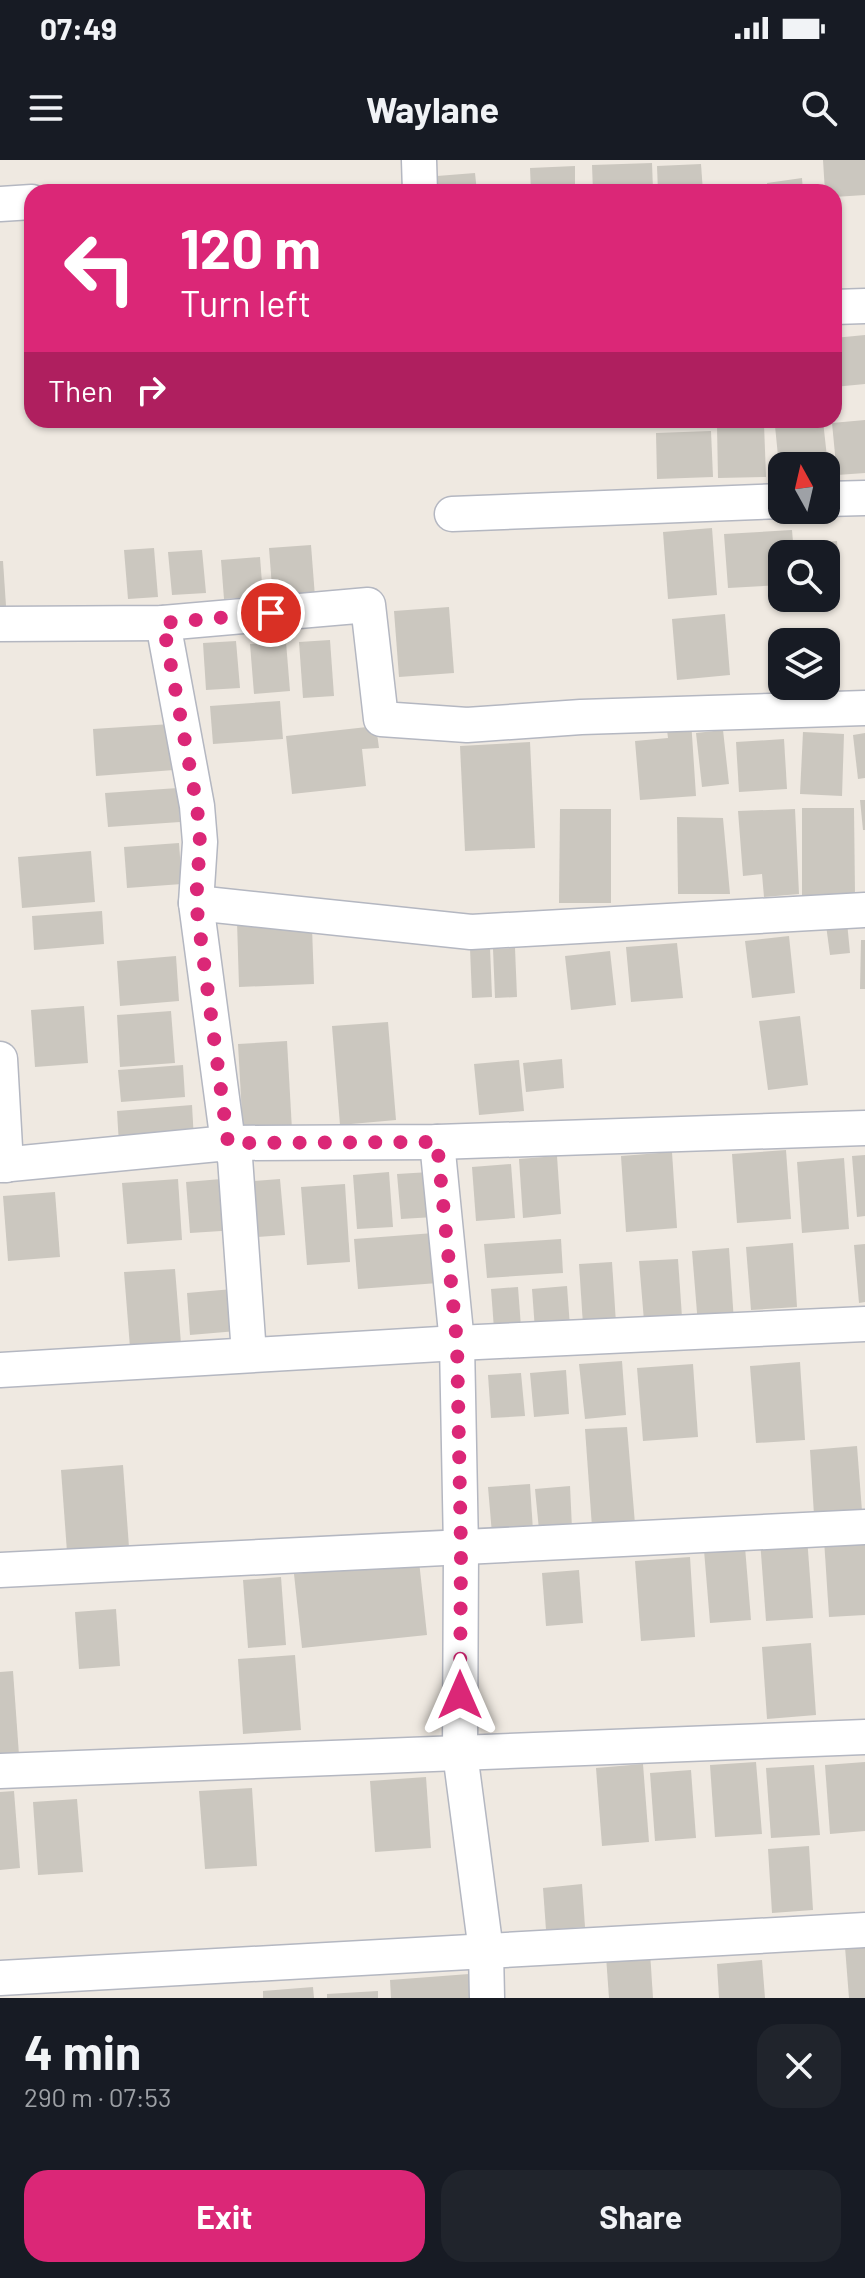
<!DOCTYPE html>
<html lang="en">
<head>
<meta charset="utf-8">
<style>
	body { margin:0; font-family:Barlow,sans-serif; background:#20242c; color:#f1f3f6; height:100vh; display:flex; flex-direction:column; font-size:30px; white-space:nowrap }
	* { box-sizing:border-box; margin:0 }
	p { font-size:26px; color:#9ea1a6 }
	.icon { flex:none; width:44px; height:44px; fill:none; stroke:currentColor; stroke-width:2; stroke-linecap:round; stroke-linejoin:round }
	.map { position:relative; height:1838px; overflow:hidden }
	.sheet { display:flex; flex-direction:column; background:#171b24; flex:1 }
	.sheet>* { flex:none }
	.top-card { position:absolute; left:24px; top:24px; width:818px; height:244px; border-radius:24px; box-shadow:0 2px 6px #0004; background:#db2777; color:#fff; overflow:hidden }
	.needle { width:52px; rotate:352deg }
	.tools { position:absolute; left:768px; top:292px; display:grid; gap:16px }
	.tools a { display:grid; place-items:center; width:72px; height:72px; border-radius:16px; background:#171b24; box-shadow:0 2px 6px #0004; font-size:40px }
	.pin { position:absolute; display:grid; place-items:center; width:68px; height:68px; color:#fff; margin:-34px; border:4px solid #fff; border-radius:50%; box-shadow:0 2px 8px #0007 }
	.me { position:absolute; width:88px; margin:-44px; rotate:0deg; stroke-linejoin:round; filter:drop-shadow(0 0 6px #0008) }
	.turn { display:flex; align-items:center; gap:28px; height:168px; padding:0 24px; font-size:36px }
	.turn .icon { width:104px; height:104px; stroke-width:2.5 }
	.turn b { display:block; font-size:56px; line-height:68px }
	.then { display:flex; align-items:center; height:76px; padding:0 24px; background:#0003; gap:16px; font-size:30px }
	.round { display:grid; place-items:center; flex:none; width:84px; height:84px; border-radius:24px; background:#20242c }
	.head { display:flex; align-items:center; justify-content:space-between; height:136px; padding:0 24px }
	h1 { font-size:48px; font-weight:700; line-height:60px }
	.action { display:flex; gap:16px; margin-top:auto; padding:16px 24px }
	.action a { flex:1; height:92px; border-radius:24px; background:#db2777; color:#fff; font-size:32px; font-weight:700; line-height:92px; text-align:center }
	.action a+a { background:#20242c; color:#f1f3f6 }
	.status { display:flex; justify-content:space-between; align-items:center; height:56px; padding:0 40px; background:#171b24; direction:ltr }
	.status svg { height:22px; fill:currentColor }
	header { display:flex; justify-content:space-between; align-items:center; height:104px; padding:0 24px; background:#171b24; font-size:36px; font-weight:700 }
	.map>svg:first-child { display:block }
</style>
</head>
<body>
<div class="status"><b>07:49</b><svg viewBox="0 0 49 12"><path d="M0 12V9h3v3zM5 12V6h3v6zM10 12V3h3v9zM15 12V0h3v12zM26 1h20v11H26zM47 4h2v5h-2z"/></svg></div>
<header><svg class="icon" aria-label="menu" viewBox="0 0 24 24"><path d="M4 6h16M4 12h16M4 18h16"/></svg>Waylane<svg class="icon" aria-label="search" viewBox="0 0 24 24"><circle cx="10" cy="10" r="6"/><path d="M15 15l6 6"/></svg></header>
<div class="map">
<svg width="865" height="1838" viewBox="0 0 865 1838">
	<rect width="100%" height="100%" fill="#efe9e1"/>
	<g fill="#cbc7bf">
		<path d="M823,0H865V35L834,37V32H825Z"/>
		<path d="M652,3L653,30L593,32L592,5Z"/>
		<path d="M701,4L703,32H658L657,6Z"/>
		<path d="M575,6V31L531,32L530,8Z"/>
		<path d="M475,13L477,32H438L437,16Z"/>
		<path d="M802,18L803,32H768L767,23Z"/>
		<path d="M865,175V224L834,227V178Z"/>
		<path d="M865,260V313L837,315L832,263Z"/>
		<path d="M823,261L828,306H782V316H780L775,266Z"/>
		<path d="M764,264L766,317L718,318L717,266Z"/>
		<path d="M711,271L713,317L657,319L656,273Z"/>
		<path d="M712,368L717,435L668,439L663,372Z"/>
		<path d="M792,370L794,394H782V425L728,428L724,374Z"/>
		<path d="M837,381L840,421L826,422V394H801V384Z"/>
		<path d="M311,385L315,437L273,440L269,388Z"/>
		<path d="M154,388L158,437L128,439L124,390Z"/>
		<path d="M202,390L206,433L172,435L168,392Z"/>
		<path d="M260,397L263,436L224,439L221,400Z"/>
		<path d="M0,401H3L6,446L0,447Z"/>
		<path d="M449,447L454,513L399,517L394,451Z"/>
		<path d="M725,454L730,515L677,520L672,459Z"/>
		<path d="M330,480L334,536L303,538L299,482Z"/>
		<path d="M236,481L240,528L206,530L203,483Z"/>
		<path d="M286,482L290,531L254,534L250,484Z"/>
		<path d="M280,541L283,579L213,584L210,546Z"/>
		<path d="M691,560L696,636L640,640L635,581L668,578L666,562Z"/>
		<path d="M171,564L174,610L96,616L93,569Z"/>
		<path d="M376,566L379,588L362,589L366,626L292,634L286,576Z"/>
		<path d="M723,570L729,624L702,627L696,573Z"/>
		<path d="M803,572L844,574L842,636L800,634Z"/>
		<path d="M865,573V618L858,619L853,575Z"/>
		<path d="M784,579L787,629L739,632L736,582Z"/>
		<path d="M530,582L535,688L465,691L460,586Z"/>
		<path d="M178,628L180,662L108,667L105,633Z"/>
		<path d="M860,640H865V670H863Z"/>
		<path d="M802,648H854L855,735L802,736Z"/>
		<path d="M560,649H611V743H559Z"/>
		<path d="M795,649L799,734L764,737L762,714L743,716L738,651Z"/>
		<path d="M677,657L723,658L730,734H678Z"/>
		<path d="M179,683L182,724L127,728L124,687Z"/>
		<path d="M91,691L95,742L22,748L18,697Z"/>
		<path d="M102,751L104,784L34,790L32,756Z"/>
		<path d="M237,761L312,767L314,824L239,827Z"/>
		<path d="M847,762L850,793L830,795L826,765Z"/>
		<path d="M789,776L795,833L752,838L745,781Z"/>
		<path d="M861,780H865V829H860Z"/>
		<path d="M677,783L683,838L631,842L626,787Z"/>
		<path d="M490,787L492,837L472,838L470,788Z"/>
		<path d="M515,788L517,837L495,838L493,789Z"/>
		<path d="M610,791L616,845L571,850L565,796Z"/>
		<path d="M176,796L179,841L120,846L117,801Z"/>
		<path d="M84,846L88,903L35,907L31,850Z"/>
		<path d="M171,851L175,903L120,907L117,855Z"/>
		<path d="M800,856L808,925L768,930L759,861Z"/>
		<path d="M388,862L396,960L340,965L332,866Z"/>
		<path d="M287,881L292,970L243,973L238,884Z"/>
		<path d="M562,899L564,928L526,932L523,903Z"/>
		<path d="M519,900L524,951L479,955L474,904Z"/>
		<path d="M183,905L185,937L121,942L118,910Z"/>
		<path d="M192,945L194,980L119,985L117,951Z"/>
		<path d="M786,990L791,1059L737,1063L732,994Z"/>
		<path d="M672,992L677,1068L626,1072L621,996Z"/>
		<path d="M865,995V1056L857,1057L852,996Z"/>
		<path d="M557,996L561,1054L523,1058L519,999Z"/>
		<path d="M844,998L849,1069L802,1073L797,1002Z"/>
		<path d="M511,1004L515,1058L476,1061L472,1007Z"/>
		<path d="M389,1012L393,1067L357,1069L353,1015Z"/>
		<path d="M430,1012L434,1057L401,1059L397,1014Z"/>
		<path d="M233,1018L237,1070L190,1073L186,1022Z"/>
		<path d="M178,1019L182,1080L127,1084L122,1023Z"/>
		<path d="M280,1019L285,1075L245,1078L241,1022Z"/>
		<path d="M345,1024L350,1102L307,1105L301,1027Z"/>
		<path d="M55,1032L60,1097L8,1101L3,1036Z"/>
		<path d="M434,1073L438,1123L358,1129L354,1079Z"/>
		<path d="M561,1079L563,1113L487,1118L484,1084Z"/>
		<path d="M793,1083L797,1147L751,1150L746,1087Z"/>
		<path d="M865,1084V1142L859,1143L854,1085Z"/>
		<path d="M729,1088L734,1162L698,1165L692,1091Z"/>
		<path d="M678,1099L682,1157L644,1161L639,1101Z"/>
		<path d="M612,1102L616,1163L583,1165L579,1104Z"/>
		<path d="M175,1109L182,1196L131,1200L124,1112Z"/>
		<path d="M567,1126L570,1167L535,1170L532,1129Z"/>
		<path d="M518,1127L521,1167L494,1169L491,1129Z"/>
		<path d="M233,1129L237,1171L190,1175L187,1133Z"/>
		<path d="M622,1201L626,1255L585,1259L579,1204Z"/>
		<path d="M800,1202L805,1280L756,1283L750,1206Z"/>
		<path d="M693,1204L698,1277L643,1281L637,1208Z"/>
		<path d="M566,1210L569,1254L534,1257L530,1213Z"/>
		<path d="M521,1213L525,1256L491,1258L488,1215Z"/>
		<path d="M627,1267L635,1364L592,1367L585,1269Z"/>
		<path d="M857,1286L862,1351L814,1355L810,1290Z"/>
		<path d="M123,1305L129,1387L67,1392L61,1310Z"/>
		<path d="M530,1324L533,1371L492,1374L488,1327Z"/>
		<path d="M570,1326L572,1368L539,1370L535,1329Z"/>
		<path d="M744,1375L751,1460L710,1463L703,1378Z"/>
		<path d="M865,1376V1455L829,1457L824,1379Z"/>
		<path d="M807,1377L813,1458L766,1461L760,1380Z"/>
		<path d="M690,1397L695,1477L641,1481L635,1401Z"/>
		<path d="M419,1401L427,1475L302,1488L294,1414Z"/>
		<path d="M579,1410L583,1463L546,1466L542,1413Z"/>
		<path d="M281,1417L286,1485L248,1488L243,1420Z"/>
		<path d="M116,1449L120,1506L79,1509L75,1452Z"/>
		<path d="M811,1483L816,1555L767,1559L762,1487Z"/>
		<path d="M295,1495L301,1570L243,1574L238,1499Z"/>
		<path d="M13,1511L19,1595L0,1597V1512Z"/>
		<path d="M756,1602L762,1674L715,1677L710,1605Z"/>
		<path d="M865,1602V1671L830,1674L825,1605Z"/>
		<path d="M643,1604L649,1682L602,1686L596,1608Z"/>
		<path d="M814,1605L820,1675L771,1678L766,1608Z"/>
		<path d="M691,1610L696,1678L655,1681L650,1613Z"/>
		<path d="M426,1617L431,1688L375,1692L370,1621Z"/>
		<path d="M252,1628L257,1706L205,1709L199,1631Z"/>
		<path d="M14,1631L20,1708L0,1710V1632Z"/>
		<path d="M77,1639L83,1712L38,1715L33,1642Z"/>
		<path d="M809,1686L813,1750L772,1753L768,1689Z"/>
		<path d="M582,1724L585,1767L546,1770L543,1728Z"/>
		<path d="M865,1786V1838H849L845,1787Z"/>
		<path d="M650,1792L653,1838H609L606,1796Z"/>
		<path d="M762,1800L765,1838H719L717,1804Z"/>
		<path d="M469,1814L470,1838H391L390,1820Z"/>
		<path d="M313,1827L314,1838H263V1831Z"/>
		<path d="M378,1831V1838H327V1834Z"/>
	</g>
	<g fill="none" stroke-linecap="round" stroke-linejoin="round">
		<g stroke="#b4b7c1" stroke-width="37">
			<g id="minor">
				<path d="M419,0L420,32"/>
				<path d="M0,44L32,42"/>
				<path d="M834,147L865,146"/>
				<path d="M826,339L865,338"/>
				<path d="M452,354L782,341"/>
				<path d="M163,463L197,646L200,682L196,743L228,983L235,998L249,1194"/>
				<path d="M0,464L163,463L368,445L381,559L467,565L581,557L865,548"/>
				<path d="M196,743L471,772L865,750"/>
				<path d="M0,899L6,1005"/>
				<path d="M437,982L457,1183L461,1389L460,1593L486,1791L487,1838"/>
				<path d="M0,1005L228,983L437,982L865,968"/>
				<path d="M0,1210L457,1183L865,1164"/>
				<path d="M0,1410L865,1367"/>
				<path d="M0,1611L865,1577"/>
				<path d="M0,1818L865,1770"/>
			</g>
		</g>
		<use href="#minor" stroke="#fff" stroke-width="34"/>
	</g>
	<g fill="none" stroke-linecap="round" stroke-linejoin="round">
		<path stroke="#db2777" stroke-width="14" stroke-dasharray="0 25.2" d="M271,453L163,463L197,646L200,682L196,743L228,983L437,982L457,1183L461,1389L460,1535"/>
	</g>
</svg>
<div class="tools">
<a><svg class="needle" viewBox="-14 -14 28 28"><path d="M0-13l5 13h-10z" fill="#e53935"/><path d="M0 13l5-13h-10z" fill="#9ea1a6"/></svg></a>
<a><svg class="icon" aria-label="search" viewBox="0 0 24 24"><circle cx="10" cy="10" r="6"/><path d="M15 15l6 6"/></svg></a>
<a><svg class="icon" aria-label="layers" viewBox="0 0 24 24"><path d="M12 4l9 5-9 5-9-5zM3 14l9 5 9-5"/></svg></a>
</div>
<div class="pin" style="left:271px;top:453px;background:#d93025"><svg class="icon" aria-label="arrive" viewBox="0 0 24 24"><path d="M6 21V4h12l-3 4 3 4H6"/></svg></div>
<svg class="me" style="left:460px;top:1535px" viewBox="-20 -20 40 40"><path d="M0-17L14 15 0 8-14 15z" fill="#db2777" stroke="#fff" stroke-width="4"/></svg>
<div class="top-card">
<div class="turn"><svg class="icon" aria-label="left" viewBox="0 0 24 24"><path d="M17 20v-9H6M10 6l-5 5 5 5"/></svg><div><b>120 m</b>Turn left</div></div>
<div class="then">Then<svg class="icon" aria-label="right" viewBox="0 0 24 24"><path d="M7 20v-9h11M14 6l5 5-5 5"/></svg></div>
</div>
</div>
<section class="sheet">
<div class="head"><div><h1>4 min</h1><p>290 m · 07:53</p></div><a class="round"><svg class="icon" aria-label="close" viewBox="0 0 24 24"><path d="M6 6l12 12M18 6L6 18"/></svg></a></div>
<div class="action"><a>Exit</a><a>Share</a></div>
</section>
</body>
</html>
